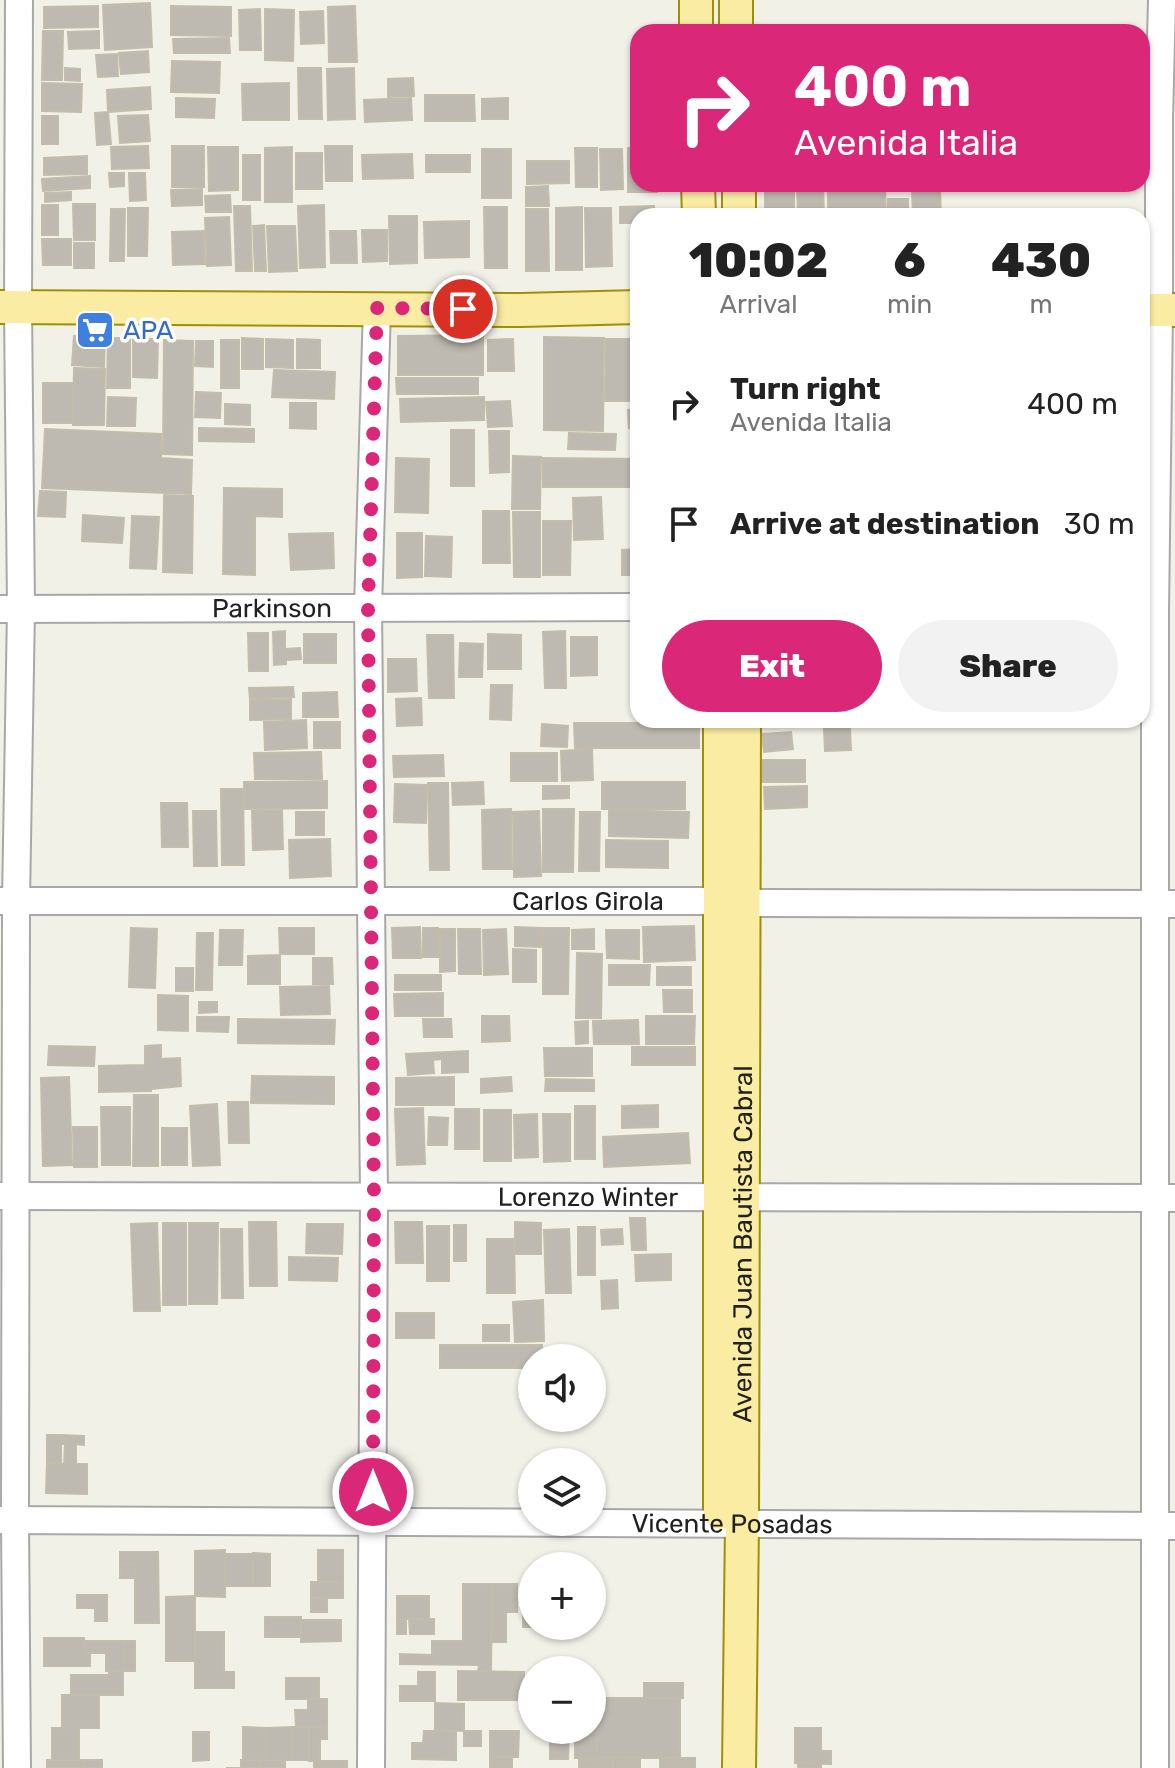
<!DOCTYPE html>
<html lang="en">
<head>
<meta charset="utf-8">
<style>
	body { margin:0; font-family:Rubik,sans-serif; background:#f2f2f2; color:#222; height:100vh; display:flex; flex-direction:column; font-size:30px; white-space:nowrap }
	* { box-sizing:border-box; margin:0 }
	p { font-size:26px; color:#767676 }
	.icon { flex:none; width:44px; height:44px; fill:none; stroke:currentColor; stroke-width:2; stroke-linecap:round; stroke-linejoin:round }
	.map { position:relative; flex:1; overflow:hidden }
	.drawer { position:absolute; left:630px; top:208px; width:520px; height:520px; display:flex; flex-direction:column; background:#fff; border-radius:24px; box-shadow:0 2px 6px #0004 }
	.drawer>* { flex:none }
	.banner { position:absolute; left:630px; top:24px; width:520px; height:168px; border-radius:24px; box-shadow:0 2px 6px #0004; background:#db2777; color:#fff; overflow:hidden }
	.controls { position:absolute; left:518px; top:1344px; display:grid; gap:16px }
	.controls a { display:grid; place-items:center; width:88px; height:88px; border-radius:50%; background:#fff; box-shadow:0 2px 6px #0004; font-size:40px }
	.pin { position:absolute; display:grid; place-items:center; width:68px; height:68px; color:#fff; margin:-34px; border:4px solid #fff; border-radius:50%; box-shadow:0 2px 8px #0007 }
	.me { position:absolute; width:88px; margin:-44px; rotate:0deg; stroke-linejoin:round; filter:drop-shadow(0 0 6px #0008) }
	.turn { display:flex; align-items:center; gap:28px; height:168px; padding:0 32px; font-size:36px }
	.turn .icon { width:104px; height:104px; stroke-width:2.5 }
	.turn b { display:block; font-size:56px; line-height:68px }
	.eta { display:flex; justify-content:space-evenly; align-items:center; height:136px; text-align:center }
	.eta b { font-size:48px; font-weight:800; line-height:56px }
	.action { display:flex; gap:16px; margin-top:auto; padding:16px 32px }
	.action a { flex:1; height:92px; border-radius:48px; background:#db2777; color:#fff; font-size:32px; font-weight:800; line-height:92px; text-align:center }
	.action a+a { background:#f2f2f2; color:#222 }
	ul { padding:0; list-style:none }
	li { display:flex; align-items:center; gap:24px; height:120px; padding:0 32px }
	li div { flex:1 }
	li b { display:block; font-size:30px }
	li em { font-style:normal }
	.map>svg:first-child { display:block }
</style>
</head>
<body>
<div class="map">
<svg width="1175" height="1768" viewBox="0 0 1175 1768">
	<rect width="100%" height="100%" fill="#f1f1e8"/>
	<path fill="#f8ffe4" d="M0,919H9L8,1182H0Z"/>
	<g fill="#bebab1" stroke="#c3bcaa" stroke-width="2">
		<path d="M150,3L152,47L105,50L103,5Z"/>
		<path d="M98,6V27L44,28V7Z"/>
		<path d="M171,6L231,7V36L171,35Z"/>
		<path d="M355,6L357,62H329L328,7Z"/>
		<path d="M260,9L261,50H240L239,10Z"/>
		<path d="M265,9L294,10L293,61L265,60Z"/>
		<path d="M323,11L324,43L301,44L300,12Z"/>
		<path d="M43,31H63L62,80H42Z"/>
		<path d="M99,31V48L69,49L68,32Z"/>
		<path d="M229,38L230,53H174L173,39Z"/>
		<path d="M148,51L149,72L121,74L119,53Z"/>
		<path d="M117,54L118,76L98,77L96,55Z"/>
		<path d="M172,61L220,62L219,93L171,92Z"/>
		<path d="M65,68L80,69V81L65,80Z"/>
		<path d="M298,68H321L322,119H299Z"/>
		<path d="M354,68L355,119L328,120L327,69Z"/>
		<path d="M413,78L414,96L388,97V79Z"/>
		<path d="M42,83L82,84L81,112L42,111Z"/>
		<path d="M289,83V120H243L242,84Z"/>
		<path d="M150,87L151,109L108,112L107,90Z"/>
		<path d="M425,95H474L475,121H425Z"/>
		<path d="M176,98L215,99L214,118L176,117Z"/>
		<path d="M411,98L412,120L365,122L364,100Z"/>
		<path d="M508,98V119H482V99Z"/>
		<path d="M108,112L111,144L97,145L95,113Z"/>
		<path d="M148,115L150,141L120,143L118,116Z"/>
		<rect x="42" y="116" width="16" height="28"/>
		<path d="M148,146L149,168L112,169L111,147Z"/>
		<rect x="172" y="146" width="32" height="41"/>
		<path d="M325,146H352V181H326Z"/>
		<path d="M208,147H238V190L209,191Z"/>
		<path d="M292,147V202H265V148Z"/>
		<path d="M575,148H597V187H576Z"/>
		<path d="M628,148H638V184H657V192H628Z"/>
		<rect x="482" y="149" width="29" height="49"/>
		<path d="M600,149H622L623,189L601,190Z"/>
		<rect x="296" y="153" width="26" height="36"/>
		<path d="M412,154L413,178L363,179L362,155Z"/>
		<rect x="243" y="155" width="17" height="45"/>
		<rect x="426" y="155" width="44" height="17"/>
		<path d="M87,156V174L44,175V158Z"/>
		<path d="M527,161H569V183L527,184Z"/>
		<path d="M109,173H124V186L110,187Z"/>
		<path d="M129,173H145L146,200L130,201Z"/>
		<path d="M90,176V188L43,191L42,179Z"/>
		<rect x="765" y="184" width="29" height="32"/>
		<path d="M797,184H823L824,216H798Z"/>
		<path d="M828,184H885L886,216H828Z"/>
		<path d="M548,186L549,206H526V187Z"/>
		<path d="M202,189V205L172,206L171,190Z"/>
		<path d="M940,189L941,216H913L912,190Z"/>
		<path d="M71,192V200L45,202V193Z"/>
		<path d="M230,195L231,212H206L205,196Z"/>
		<rect x="888" y="199" width="20" height="17"/>
		<path d="M73,204H95V240H74Z"/>
		<rect x="42" y="205" width="16" height="30"/>
		<path d="M324,205L325,267L300,268L298,206Z"/>
		<path d="M234,206H250L252,271H236Z"/>
		<path d="M654,206L655,216H638V223H620V207Z"/>
		<path d="M484,207H507V268H485Z"/>
		<path d="M582,207V270H556V208Z"/>
		<path d="M128,208H148L147,256H128Z"/>
		<path d="M585,208H611L612,266L586,267Z"/>
		<path d="M111,209H125L124,261H110Z"/>
		<path d="M526,209H548L549,271H526Z"/>
		<path d="M389,216H417V263L390,264Z"/>
		<path d="M229,217L231,265L207,266L205,218Z"/>
		<path d="M469,221V257L425,258L424,222Z"/>
		<path d="M264,225L266,271H255L253,226Z"/>
		<path d="M267,226H295L297,271L269,272Z"/>
		<path d="M362,230H387V261L363,262Z"/>
		<path d="M204,231L205,264L173,265L172,232Z"/>
		<path d="M330,231H356L357,263H331Z"/>
		<path d="M42,239H71V265H43Z"/>
		<rect x="74" y="243" width="20" height="25"/>
		<path d="M483,335V375H398V336Z"/>
		<path d="M74,336L105,337L104,367L72,365Z"/>
		<path d="M544,337L604,338L603,431L544,430Z"/>
		<path d="M108,338H130V388H107Z"/>
		<path d="M242,338L263,339V369H242Z"/>
		<path d="M133,339H158L157,378L133,377Z"/>
		<path d="M266,339L293,340V368L266,367Z"/>
		<path d="M297,339L320,340V368H297Z"/>
		<path d="M513,339L514,371H488V340Z"/>
		<path d="M606,339H638V401H605Z"/>
		<path d="M164,340L193,341L192,455L163,454Z"/>
		<rect x="221" y="340" width="18" height="48"/>
		<path d="M196,341H213V367L195,366Z"/>
		<path d="M74,368L105,369L104,425H73Z"/>
		<path d="M274,370L335,372L334,399L272,397Z"/>
		<path d="M396,378H478V394H397Z"/>
		<path d="M43,383H73L72,423H43Z"/>
		<path d="M196,392L221,393L220,418L195,417Z"/>
		<path d="M108,397L136,398L135,426H107Z"/>
		<path d="M484,397V420L401,422L400,399Z"/>
		<path d="M510,401L512,426L488,427L486,402Z"/>
		<path d="M290,403H316V429L290,428Z"/>
		<path d="M225,404L250,405V425L225,424Z"/>
		<path d="M638,409V428H629L628,410Z"/>
		<path d="M199,428L254,429V442L199,441Z"/>
		<path d="M45,429L161,434V458L192,460L191,494L42,488Z"/>
		<rect x="451" y="430" width="23" height="56"/>
		<path d="M489,431H509V472L490,473Z"/>
		<path d="M569,433L616,434L615,450L568,449Z"/>
		<path d="M513,456L541,457L540,509H512Z"/>
		<path d="M396,458L429,459L428,513L395,512Z"/>
		<path d="M543,458L638,459V487H543Z"/>
		<path d="M224,488L282,489V517L255,516V575L223,574Z"/>
		<path d="M40,491L66,492L65,517L38,516Z"/>
		<path d="M164,495L193,496L192,573L163,572Z"/>
		<path d="M601,497L603,539L574,540L573,498Z"/>
		<path d="M483,511H509L510,563H483Z"/>
		<path d="M513,512H540V577H514Z"/>
		<path d="M83,515L124,518L122,543L82,541Z"/>
		<path d="M132,516L159,517L156,569L130,568Z"/>
		<path d="M543,521H571L570,575H543Z"/>
		<path d="M333,533L334,568L291,570L289,534Z"/>
		<path d="M397,533H422V577L397,578Z"/>
		<path d="M426,536L452,537L451,577L425,576Z"/>
		<path d="M638,549V575H622V550Z"/>
		<path d="M285,631V649L300,648L301,659L286,660V664L274,665L273,632Z"/>
		<path d="M565,631L566,688H545L543,632Z"/>
		<path d="M248,633H268V671H249Z"/>
		<rect x="304" y="634" width="32" height="29"/>
		<path d="M488,634L521,635V669H488Z"/>
		<path d="M427,635H453L454,698H429Z"/>
		<path d="M571,637H597V675L571,676Z"/>
		<path d="M460,643L483,644L482,677H459Z"/>
		<path d="M388,659H416L417,691L388,692Z"/>
		<path d="M491,685H512L511,720L490,719Z"/>
		<path d="M293,687L294,697L250,699L249,688Z"/>
		<path d="M337,692L338,717H303V693Z"/>
		<path d="M421,698L422,725L397,726L396,699Z"/>
		<path d="M291,699V719L250,720V700Z"/>
		<path d="M306,720L307,748L265,750L264,722Z"/>
		<rect x="784" y="720" width="39" height="3"/>
		<rect x="314" y="722" width="26" height="26"/>
		<path d="M574,723H699V748H575Z"/>
		<path d="M542,724L568,726L567,747L541,746Z"/>
		<path d="M850,728L851,750L825,751L824,729Z"/>
		<path d="M791,732L793,749L764,752L762,734Z"/>
		<path d="M592,749L593,780L562,781L561,751Z"/>
		<path d="M321,752L322,779H255L254,753Z"/>
		<rect x="511" y="753" width="46" height="28"/>
		<path d="M443,755L444,776L394,777L393,756Z"/>
		<path d="M761,760H805V782H762Z"/>
		<path d="M327,781V808L245,809L244,782Z"/>
		<path d="M483,782L484,804L453,805L452,783Z"/>
		<rect x="602" y="782" width="83" height="27"/>
		<path d="M428,783H448L449,870H430Z"/>
		<path d="M395,784L427,785L426,823L394,822Z"/>
		<path d="M543,786H569V798L543,799Z"/>
		<path d="M807,786V807L765,809L764,787Z"/>
		<path d="M221,789H243L244,865H222Z"/>
		<path d="M161,803H187L188,847H162Z"/>
		<path d="M511,809L512,869H483L482,810Z"/>
		<path d="M543,809H574L573,872H543Z"/>
		<path d="M282,810L283,849L253,850L252,811Z"/>
		<path d="M609,810L689,812L688,838L609,836Z"/>
		<path d="M193,811H216L217,866H194Z"/>
		<path d="M539,811L541,876L514,877L513,812Z"/>
		<rect x="296" y="812" width="28" height="23"/>
		<path d="M580,812H600L599,871H579Z"/>
		<path d="M330,839L331,876L290,878L289,840Z"/>
		<path d="M606,840L668,841V868L606,867Z"/>
		<path d="M694,926L695,960L644,962L643,927Z"/>
		<path d="M420,927L421,958H393L392,928Z"/>
		<path d="M515,927L541,928V947L515,946Z"/>
		<path d="M131,928L157,929L155,988L129,987Z"/>
		<path d="M279,928H314V954H280Z"/>
		<rect x="423" y="928" width="15" height="29"/>
		<path d="M543,928H569L568,994H543Z"/>
		<path d="M440,929H455V971L440,972Z"/>
		<path d="M458,929H480L481,974H459Z"/>
		<path d="M506,929L508,974L484,975L483,930Z"/>
		<path d="M594,929V949H572V930Z"/>
		<path d="M220,930H243L242,965H219Z"/>
		<path d="M606,930H639V959L607,958Z"/>
		<path d="M197,933H213L212,990H196Z"/>
		<path d="M513,949L536,950V982H513Z"/>
		<path d="M577,953L602,954L601,1018H576Z"/>
		<path d="M280,955V984H248V956Z"/>
		<path d="M313,958H332L333,984H313Z"/>
		<path d="M609,965H650L649,985H609Z"/>
		<rect x="657" y="967" width="34" height="18"/>
		<rect x="176" y="968" width="17" height="23"/>
		<rect x="395" y="975" width="46" height="15"/>
		<path d="M329,986L330,1014L281,1015L280,987Z"/>
		<path d="M663,990H692V1012H664Z"/>
		<path d="M443,993V1016H395L394,994Z"/>
		<path d="M158,995L188,996V1031L158,1030Z"/>
		<path d="M199,1002H217V1012L199,1013Z"/>
		<path d="M482,1016H509L510,1041L482,1042Z"/>
		<path d="M646,1016H695L694,1044H646Z"/>
		<path d="M197,1017H229L228,1032L197,1031Z"/>
		<path d="M238,1019L335,1020L334,1044L238,1043Z"/>
		<path d="M423,1019H451L452,1037H424Z"/>
		<path d="M638,1020L639,1044H594L593,1021Z"/>
		<path d="M588,1021V1043L576,1044L575,1022Z"/>
		<path d="M161,1045V1059L180,1058L181,1086L151,1089V1091L99,1092V1066L145,1065V1046Z"/>
		<path d="M49,1046L95,1047L94,1066L48,1065Z"/>
		<rect x="632" y="1047" width="63" height="18"/>
		<path d="M544,1048H592V1076H545Z"/>
		<path d="M468,1051V1072L442,1073V1059L433,1060L434,1073L408,1075L406,1054Z"/>
		<path d="M252,1076L334,1077V1104L251,1103Z"/>
		<path d="M69,1077L72,1165L43,1166L41,1078Z"/>
		<path d="M454,1077V1105H396V1078Z"/>
		<path d="M511,1077L512,1091L481,1093V1079Z"/>
		<path d="M546,1079L594,1080V1091H545Z"/>
		<path d="M134,1095H158V1166H133Z"/>
		<path d="M228,1102H248L249,1143H229Z"/>
		<path d="M217,1104L220,1165L193,1166L190,1106Z"/>
		<path d="M658,1105V1127L622,1128V1106Z"/>
		<rect x="575" y="1106" width="20" height="53"/>
		<path d="M101,1107H130V1165H102Z"/>
		<path d="M423,1108L425,1164L397,1165L395,1109Z"/>
		<rect x="455" y="1109" width="24" height="40"/>
		<rect x="484" y="1110" width="27" height="51"/>
		<path d="M537,1114L538,1157L515,1158L514,1115Z"/>
		<path d="M543,1114H570V1161L544,1162Z"/>
		<path d="M429,1117L448,1118L447,1145H428Z"/>
		<path d="M73,1127H97V1167H74Z"/>
		<rect x="162" y="1128" width="25" height="37"/>
		<path d="M688,1133L690,1163L604,1167L603,1137Z"/>
		<path d="M630,1218H645L646,1250H632Z"/>
		<path d="M249,1222H276L277,1286H250Z"/>
		<path d="M395,1222H422L423,1263H396Z"/>
		<path d="M515,1222L541,1223V1254H515Z"/>
		<path d="M157,1223L160,1311H134L131,1224Z"/>
		<rect x="163" y="1223" width="23" height="82"/>
		<path d="M189,1223H218L217,1304H189Z"/>
		<path d="M307,1224H343L342,1254L306,1253Z"/>
		<rect x="454" y="1225" width="12" height="36"/>
		<rect x="427" y="1226" width="22" height="55"/>
		<rect x="578" y="1227" width="17" height="48"/>
		<path d="M221,1229H242L243,1298H222Z"/>
		<path d="M569,1229L571,1293H546L544,1230Z"/>
		<path d="M622,1229L623,1244L602,1245L601,1230Z"/>
		<path d="M487,1239H514L515,1293H487Z"/>
		<path d="M671,1254V1280L636,1281L635,1255Z"/>
		<path d="M289,1257L338,1258L337,1281L289,1280Z"/>
		<path d="M617,1280L618,1308L602,1309L601,1281Z"/>
		<path d="M543,1300L544,1341L515,1342L513,1302Z"/>
		<rect x="396" y="1313" width="38" height="25"/>
		<rect x="483" y="1325" width="26" height="16"/>
		<path d="M440,1345H542V1358H532V1368H440Z"/>
		<path d="M47,1435H61V1464L47,1463Z"/>
		<path d="M61,1435L84,1436V1445L76,1444V1464H87V1494L46,1493L47,1463L64,1464L65,1444H61Z"/>
		<path d="M225,1550V1597L195,1596V1551Z"/>
		<rect x="318" y="1550" width="25" height="32"/>
		<path d="M120,1552H158L159,1623H135V1564H120Z"/>
		<path d="M253,1553L270,1554V1586H253Z"/>
		<rect x="225" y="1554" width="28" height="32"/>
		<rect x="120" y="1564" width="15" height="14"/>
		<path d="M523,1579H532V1626L549,1627H523Z"/>
		<rect x="311" y="1582" width="32" height="16"/>
		<path d="M463,1584H492L491,1672H478L479,1665L400,1664V1654L432,1655V1641H463Z"/>
		<path d="M492,1584H517V1612H506V1642H491Z"/>
		<path d="M77,1595H107V1621H95V1608H77Z"/>
		<path d="M195,1596V1661H166V1597Z"/>
		<rect x="397" y="1596" width="32" height="23"/>
		<rect x="311" y="1598" width="16" height="14"/>
		<rect x="265" y="1617" width="36" height="20"/>
		<rect x="397" y="1619" width="9" height="15"/>
		<path d="M409,1619H434V1634H410Z"/>
		<path d="M301,1620H341V1641L301,1642Z"/>
		<path d="M195,1632H224V1672H234V1688H195Z"/>
		<path d="M44,1638H84L85,1653H90V1666H44Z"/>
		<path d="M85,1641H124V1671H106V1653H85Z"/>
		<rect x="124" y="1641" width="11" height="30"/>
		<path d="M109,1671H123V1695H71V1675H109Z"/>
		<path d="M458,1671L524,1672V1700H458Z"/>
		<path d="M418,1672H435V1701H400V1686H418Z"/>
		<rect x="286" y="1678" width="33" height="21"/>
		<rect x="644" y="1683" width="39" height="15"/>
		<rect x="62" y="1695" width="37" height="33"/>
		<rect x="597" y="1698" width="83" height="60"/>
		<path d="M308,1699H327V1727H296L295,1710H308Z"/>
		<path d="M435,1703L464,1704V1731L435,1730Z"/>
		<path d="M592,1724H597V1758H575V1730H592Z"/>
		<path d="M243,1727L266,1728V1760H243Z"/>
		<rect x="292" y="1727" width="17" height="33"/>
		<path d="M309,1727H327V1739H320V1761H309Z"/>
		<rect x="52" y="1728" width="27" height="32"/>
		<path d="M266,1728L292,1727V1760H266Z"/>
		<path d="M795,1728H821V1751H831V1764L795,1763Z"/>
		<path d="M550,1730H569L568,1759H550Z"/>
		<path d="M424,1731H456V1760L412,1759V1743H423Z"/>
		<rect x="464" y="1731" width="17" height="15"/>
		<path d="M490,1731H519L518,1757H490Z"/>
		<path d="M193,1732H209V1760L193,1761Z"/>
		<rect x="490" y="1757" width="22" height="11"/>
		<path d="M613,1757V1768H579V1760Z"/>
		<path d="M613,1757L640,1758V1768H613Z"/>
		<rect x="660" y="1758" width="35" height="10"/>
		<rect x="47" y="1760" width="37" height="8"/>
		<rect x="84" y="1760" width="18" height="8"/>
		<path d="M241,1760H259V1768H226H241Z"/>
		<rect x="259" y="1760" width="26" height="8"/>
		<rect x="314" y="1761" width="33" height="7"/>
		<path d="M798,1763L821,1764V1768H798Z"/>
	</g>
	<g fill="none" stroke-linecap="round" stroke-linejoin="round">
		<g stroke="#a8a8a8" stroke-width="30">
			<g id="minor">
				<path id="s1" d="M0,609L638,607"/>
				<path id="s2" d="M0,901H720L744,903L1175,904"/>
				<path id="s3" d="M0,1196L1175,1198"/>
				<path id="s4" d="M0,1520L1175,1526"/>
				<path d="M17,1768L15,1520L16,901L21,609L18,307L19,0"/>
				<path d="M371,1768L374,1197L368,608L377,308"/>
				<path d="M1155,1768V611L1159,310V120L1162,0"/>
			</g>
		</g>
		<g stroke="#9c9103" stroke-width="36">
			<g id="major">
				<path d="M696,0V32"/>
				<path d="M736,0V32"/>
				<path d="M698,184L699,216"/>
				<path d="M739,184V216"/>
				<path d="M0,307L521,310L638,307"/>
				<path d="M1142,310H1175"/>
				<path d="M720,1513V720"/>
				<path id="s5" d="M739,1768L742,1524L744,720"/>
			</g>
		</g>
		<use href="#minor" stroke="#fff" stroke-width="26"/>
		<use href="#major" stroke="#fbeca4" stroke-width="32"/>
	</g>
	<g fill="none" stroke-linecap="round" stroke-linejoin="round">
		<path stroke="#db2777" stroke-width="14" stroke-dasharray="0 25.2" d="M373,1492L374,1197L368,608L377,308L463,309"/>
	</g>
	<defs>
		<g id="supermarket-square" transform="scale(2)"><rect x="-9" y="-9" width="18" height="18" rx="4" fill="#3f7fe0" stroke="#fff"/><path d="M-6-5.5h2.5l.6 2H6L4.5 2H-2.5L-4.4-4H-6ZM-1.5 3.2a1.3 1.3 0 1 0 .1 0ZM3 3.2a1.3 1.3 0 1 0 .1 0Z" fill="#fff"/></g>
	</defs>
	<g fill-rule="evenodd">
		<use href="#supermarket-square" x="95" y="330"/>
	</g>
	<g text-anchor="middle" dominant-baseline="central" stroke-width="7" stroke-linejoin="round" paint-order="stroke">
		<g font-size="26" fill="#366cbe" stroke="#fff" text-anchor="start">
			<text x="123" y="330">APA</text>
		</g>
		<g font-size="26" fill="#212121" stroke="#fff">
			<text stroke="none"><textPath href="#s1" startOffset="272">Parkinson</textPath></text>
			<text stroke="none"><textPath href="#s2" startOffset="588">Carlos Girola</textPath></text>
			<text stroke="none"><textPath href="#s3" startOffset="588">Lorenzo Winter</textPath></text>
			<text stroke="none"><textPath href="#s5" startOffset="524">Avenida Juan Bautista Cabral</textPath></text>
			<text stroke="none"><textPath href="#s4" startOffset="732">Vicente Posadas</textPath></text>
		</g>
	</g>
</svg>
<div class="controls">
<a><svg class="icon" aria-label="sound" viewBox="0 0 24 24"><path d="M4 9h4l5-4v14l-5-4H4zM17 9q2 3 0 6"/></svg></a>
<a><svg class="icon" aria-label="layers" viewBox="0 0 24 24"><path d="M12 4l9 5-9 5-9-5zM3 14l9 5 9-5"/></svg></a>
<a>+</a>
<a>−</a>
</div>
<div class="pin" style="left:463px;top:309px;background:#d93025"><svg class="icon" aria-label="arrive" viewBox="0 0 24 24"><path d="M6 21V4h12l-3 4 3 4H6"/></svg></div>
<svg class="me" style="left:373px;top:1492px" viewBox="-20 -20 40 40"><circle r="17" fill="#db2777" stroke="#fff" stroke-width="3"/><path d="M0-11L8 9 0 5-8 9z" fill="#fff"/></svg>
<div class="banner">
<div class="turn"><svg class="icon" aria-label="right" viewBox="0 0 24 24"><path d="M7 20v-9h11M14 6l5 5-5 5"/></svg><div><b>400 m</b>Avenida Italia</div></div>
</div>
<section class="drawer">
<div class="eta">
<div><b>10:02</b><p>Arrival</p></div>
<div><b>6</b><p>min</p></div>
<div><b>430</b><p>m</p></div>
</div>
<ul>
<li><svg class="icon" aria-label="right" viewBox="0 0 24 24"><path d="M7 20v-9h11M14 6l5 5-5 5"/></svg><div><b>Turn right</b><p>Avenida Italia</p></div><em>400 m</em></li>
<li><svg class="icon" aria-label="arrive" viewBox="0 0 24 24"><path d="M6 21V4h12l-3 4 3 4H6"/></svg><div><b>Arrive at destination</b></div><em>30 m</em></li>
</ul>
<div class="action"><a>Exit</a><a>Share</a></div>
</section>
</div>
</body>
</html>
